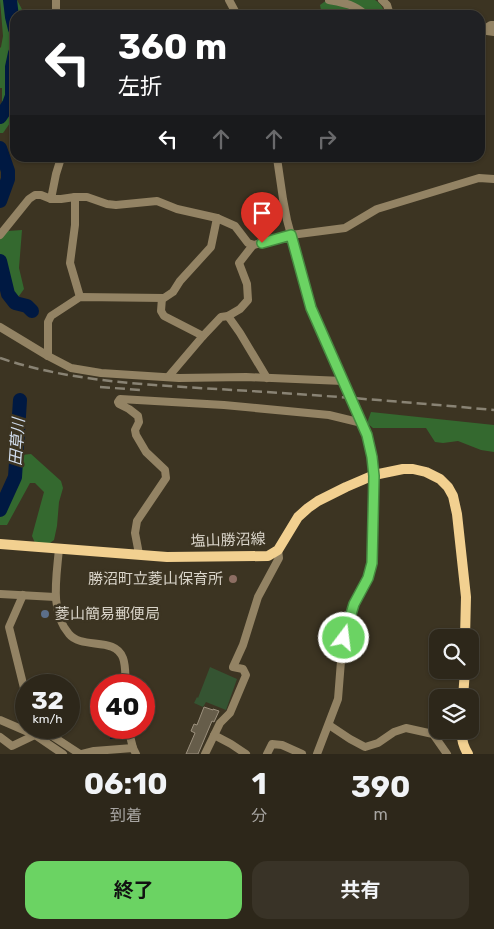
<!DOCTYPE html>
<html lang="ja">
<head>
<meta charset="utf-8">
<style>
	body { margin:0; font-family:Rubik,"Noto Sans JP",sans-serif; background:#393327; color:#f1f3f6; height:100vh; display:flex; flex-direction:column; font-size:19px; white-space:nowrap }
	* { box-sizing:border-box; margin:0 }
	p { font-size:16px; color:#a7a5a2 }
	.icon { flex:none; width:28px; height:28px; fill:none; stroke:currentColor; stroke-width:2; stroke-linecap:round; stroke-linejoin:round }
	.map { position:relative; height:754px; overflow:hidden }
	.sheet { display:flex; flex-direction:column; background:#2d271a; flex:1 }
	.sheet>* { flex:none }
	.guide { position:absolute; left:10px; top:10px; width:475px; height:152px; border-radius:15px; box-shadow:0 1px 4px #0004,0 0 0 1px #484439; background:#202124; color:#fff; overflow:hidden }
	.tools { position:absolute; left:429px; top:629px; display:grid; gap:10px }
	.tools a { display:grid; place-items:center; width:50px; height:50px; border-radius:10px; background:#2d271a; box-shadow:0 1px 4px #0004,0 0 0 1px #484439; font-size:25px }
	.speed { position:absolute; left:15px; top:674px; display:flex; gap:10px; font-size:25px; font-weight:700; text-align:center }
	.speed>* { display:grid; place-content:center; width:65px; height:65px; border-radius:50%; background:#2d271a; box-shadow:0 1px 4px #0004,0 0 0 1px #484439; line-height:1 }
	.speed small { font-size:12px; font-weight:400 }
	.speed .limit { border:8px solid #d22; background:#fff; color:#111 }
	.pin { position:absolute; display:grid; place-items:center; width:42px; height:42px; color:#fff; margin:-51px -21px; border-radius:50% 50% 50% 0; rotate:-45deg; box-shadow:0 0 5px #0007 }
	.pin .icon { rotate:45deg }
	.me { position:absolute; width:55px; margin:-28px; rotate:15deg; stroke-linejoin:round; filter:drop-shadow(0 0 4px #0008) }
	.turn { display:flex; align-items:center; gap:18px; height:105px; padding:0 25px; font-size:22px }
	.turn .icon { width:65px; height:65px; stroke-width:2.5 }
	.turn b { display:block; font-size:35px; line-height:42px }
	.lanes { display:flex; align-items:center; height:48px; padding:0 25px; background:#0003; justify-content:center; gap:25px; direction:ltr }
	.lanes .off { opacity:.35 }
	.eta { display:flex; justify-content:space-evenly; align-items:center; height:85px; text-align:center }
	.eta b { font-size:30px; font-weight:700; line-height:35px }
	.action { display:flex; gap:10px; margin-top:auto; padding:10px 25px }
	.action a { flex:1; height:58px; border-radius:15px; background:#6bd363; color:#111; font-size:20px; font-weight:700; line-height:58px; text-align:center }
	.action a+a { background:#393327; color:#f1f3f6 }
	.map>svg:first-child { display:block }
</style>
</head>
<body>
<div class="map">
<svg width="494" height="754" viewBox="0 0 494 754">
	<rect width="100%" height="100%" fill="#3c3422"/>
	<path fill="#355432" d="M210,667L237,679L226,710L206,702L203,707L194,703L197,697L198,698Z"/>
	<g fill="#34692f">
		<path d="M0,0H17L25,15H15V116L3,133H0V105L2,102V88H0V48L1,47L3,36Z"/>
		<path d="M327,0H375C380,3 385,9 384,15H322L320,5Z"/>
		<path d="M22,230L19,268L24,289L19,296L15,298L2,292L0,288V238L8,231Z"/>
		<path d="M371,412L494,425V452L481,450L458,441L443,443L435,442L426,428H373L367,423Z"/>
		<path d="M31,454L61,481L63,488L59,502L57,526L54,540L50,543H35L32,536L44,492L35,483H30L7,525H0V496L19,467L21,455Z"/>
	</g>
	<path fill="#001942" d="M109,728H119V739H110Z"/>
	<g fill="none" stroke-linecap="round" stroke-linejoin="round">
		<g stroke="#001942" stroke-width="14">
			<path d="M10,0L12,17L15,29"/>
			<path d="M0,117L9,104L12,96V67L15,53"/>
			<path d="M0,148L8,171V179L0,201"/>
			<path d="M0,261L8,294L15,303L27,306L32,311"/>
			<path d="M0,510L15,477L20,400"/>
		</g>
	</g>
	<path fill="#665d4a" stroke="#9c917e" d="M204,707L213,710V709L219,711L214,722L212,721L198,754H186L195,733L191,731L194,724L197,725Z"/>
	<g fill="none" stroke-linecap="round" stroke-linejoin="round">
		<g stroke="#938364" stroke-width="8">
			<path d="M229,0L237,15"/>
			<path d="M329,0C345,3 353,4 366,15"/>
			<path d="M382,0L387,5L390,15"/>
			<path d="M56,15V0"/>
			<path d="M480,30L494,32"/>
			<path d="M483,30L491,25H494"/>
			<path d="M277,158L283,199L287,220L311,309L344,383"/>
			<path d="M75,197V225L70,263L80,297"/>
			<path d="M51,199L56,174L61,158"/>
			<path d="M0,235L29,199L35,195H41L51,199H61L75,197H87L107,204L116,205L157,201L177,209L217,218L235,226L248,243L254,245L291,235L345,228L377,209L479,178L494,179"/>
			<path d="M162,298L161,311L164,316L203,336"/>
			<path d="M228,316L240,333L267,378"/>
			<path d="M0,327L48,356L71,368L101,373L179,378L246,377L343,381"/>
			<path d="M48,356V322L51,316L80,297L164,298L173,292L180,281L211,247L217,218"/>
			<path d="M169,376L203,336L221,317L228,316L240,309L248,300L247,284L239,263L253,245"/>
			<path d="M59,548C57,575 49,611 69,634C82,650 115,636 123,658C126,666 125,677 126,685"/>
			<path d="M139,554L135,533L137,521L166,478L165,470L146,452L136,435L135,430L139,422L138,416L129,409L119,404L118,402L120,399L224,405L329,415L362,423"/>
			<path d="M0,594L55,597"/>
			<path d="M23,595L9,627L26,696"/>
			<path d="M0,720L35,735L63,754"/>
			<path d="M329,725L350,739L365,747L378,743L394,732L406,728L433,734L447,754"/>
			<path d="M40,728L80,754"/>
			<path d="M128,728L133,748L136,754"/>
			<path d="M214,735L231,744L246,754"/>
			<path d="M0,737L12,746L35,735"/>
			<path d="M82,754L94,751L133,748"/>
			<path d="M205,754L220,723L230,713L246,675L243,669L233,667L243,645L258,597L279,558L278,550"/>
			<path d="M267,754L272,744L282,745L302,754"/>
			<path d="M317,754L338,699L341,661L344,638L351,614L354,604L368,578L372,563L374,475L373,457L367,435L361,420"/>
		</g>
		<g stroke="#f2d090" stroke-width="10">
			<path d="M0,544L167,557L268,556L278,550L298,517L308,508L318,501L346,487L374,475L403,469H413L426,472L440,479L448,487L453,496L457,514L466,597L465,638"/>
			<path d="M463,698L465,670"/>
			<path d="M462,730C461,739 463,746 468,754"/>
		</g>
		<g stroke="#898374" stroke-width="2.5" stroke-dasharray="10 5" stroke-linecap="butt">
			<path d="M0,358C74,383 155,385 233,390C320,395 407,402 494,410"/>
			<path d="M100,387L140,390"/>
		</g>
		<path stroke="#938364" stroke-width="8" d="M345,385L359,416"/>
	</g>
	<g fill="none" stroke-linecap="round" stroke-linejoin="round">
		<g stroke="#468940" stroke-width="12">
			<path id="route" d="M262,243L291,235L311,308L367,435L372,457L374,476L372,563L368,578L354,604L344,638"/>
		</g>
		<use href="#route" stroke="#6bd363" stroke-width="9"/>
	</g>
	<circle fill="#8d6e63" stroke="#3c3422" stroke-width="2" cx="233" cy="579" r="5"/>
	<circle fill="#5c6f8a" stroke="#3c3422" stroke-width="2" cx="45" cy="614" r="5"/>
	<g text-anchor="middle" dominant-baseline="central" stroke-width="5" stroke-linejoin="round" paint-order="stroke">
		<g font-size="15" fill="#d9d4c9" stroke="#3c3422">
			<text transform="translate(228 540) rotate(-2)">塩山勝沼線</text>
		</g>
		<g font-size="15" fill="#d9d4c9" stroke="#3c3422" text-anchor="end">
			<text x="223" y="579">勝沼町立菱山保育所</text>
			<text x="55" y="614" text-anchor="start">菱山簡易郵便局</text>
		</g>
		<g font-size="16" font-style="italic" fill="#d2deef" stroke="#3c3422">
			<text transform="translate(17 442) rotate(-86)">田草川</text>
		</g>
	</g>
</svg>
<div class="tools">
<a><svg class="icon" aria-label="search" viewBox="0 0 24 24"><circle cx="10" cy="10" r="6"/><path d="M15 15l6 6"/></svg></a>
<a><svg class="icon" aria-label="layers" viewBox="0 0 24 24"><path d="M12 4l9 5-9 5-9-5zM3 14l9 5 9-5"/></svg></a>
</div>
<div class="speed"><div>32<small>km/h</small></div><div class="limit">40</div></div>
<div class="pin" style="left:262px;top:243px;background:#d93025"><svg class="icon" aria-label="arrive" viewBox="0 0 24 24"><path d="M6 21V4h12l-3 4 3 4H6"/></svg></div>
<svg class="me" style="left:344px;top:638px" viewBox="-20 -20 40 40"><circle r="17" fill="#6bd363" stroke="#fff" stroke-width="3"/><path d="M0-11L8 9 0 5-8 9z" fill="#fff"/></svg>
<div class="guide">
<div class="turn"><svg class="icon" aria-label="left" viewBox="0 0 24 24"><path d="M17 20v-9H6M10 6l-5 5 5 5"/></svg><div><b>360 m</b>左折</div></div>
<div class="lanes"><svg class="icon" aria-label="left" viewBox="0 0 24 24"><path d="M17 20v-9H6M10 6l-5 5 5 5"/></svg><svg class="icon off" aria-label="ahead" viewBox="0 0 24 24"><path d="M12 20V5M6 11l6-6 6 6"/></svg><svg class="icon off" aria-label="ahead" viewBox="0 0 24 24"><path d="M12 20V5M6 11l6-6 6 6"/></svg><svg class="icon off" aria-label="right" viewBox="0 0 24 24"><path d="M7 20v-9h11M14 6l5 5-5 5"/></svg></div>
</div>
</div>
<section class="sheet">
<div class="eta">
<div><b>06:10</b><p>到着</p></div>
<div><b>1</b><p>分</p></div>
<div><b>390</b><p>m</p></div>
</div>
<div class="action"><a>終了</a><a>共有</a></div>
</section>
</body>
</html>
